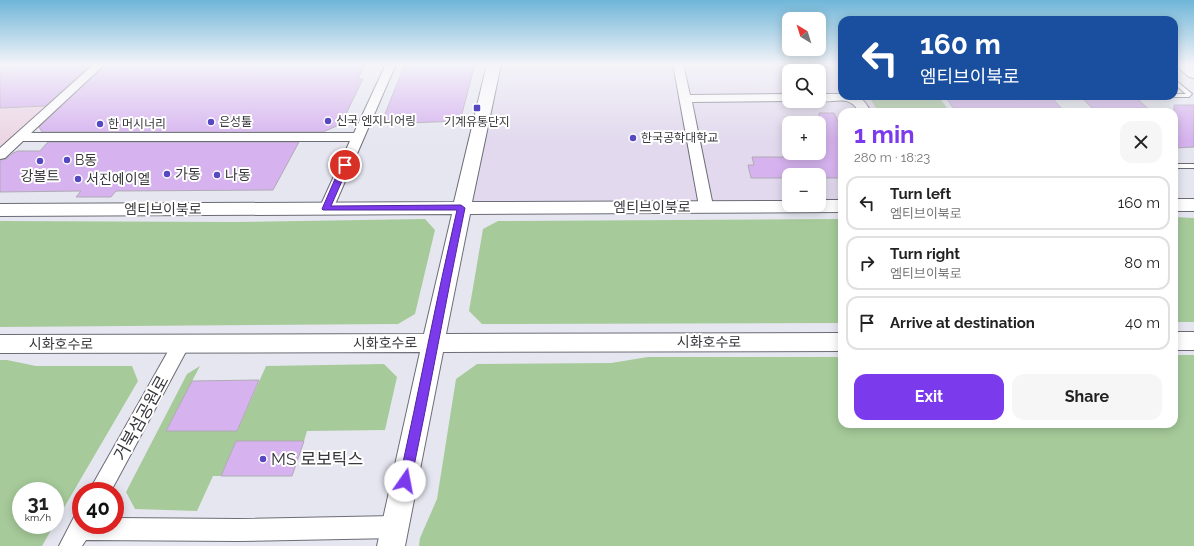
<!DOCTYPE html>
<html lang="en">
<head>
<meta charset="utf-8">
<style>
	body { margin:0; font-family:Raleway,"Noto Sans KR",sans-serif; background:#f6f6f6; color:#222; height:100vh; display:flex; flex-direction:column; font-size:15px; white-space:nowrap }
	* { box-sizing:border-box; margin:0 }
	p { font-size:13px; color:#767676 }
	.icon { flex:none; width:22px; height:22px; fill:none; stroke:currentColor; stroke-width:2; stroke-linecap:round; stroke-linejoin:round }
	.map { position:relative; flex:1; overflow:hidden }
	.drawer { position:absolute; left:838px; top:108px; width:340px; height:320px; display:flex; flex-direction:column; background:#fff; border-radius:12px; box-shadow:0 2px 10px #0003 }
	.drawer>* { flex:none }
	.hud { position:absolute; left:838px; top:16px; width:340px; height:84px; border-radius:12px; box-shadow:0 2px 10px #0003; background:#1a4fa0; color:#fff; overflow:hidden }
	.needle { width:26px; rotate:322deg }
	.controls { position:absolute; left:782px; top:12px; display:grid; gap:8px }
	.controls a { display:grid; place-items:center; width:44px; height:44px; border-radius:8px; background:#fff; box-shadow:0 2px 10px #0003; font-size:20px }
	.speed { position:absolute; left:12px; top:482px; display:flex; gap:8px; font-size:20px; font-weight:700; text-align:center }
	.speed>* { display:grid; place-content:center; width:52px; height:52px; border-radius:50%; background:#fff; box-shadow:0 2px 10px #0003; line-height:1 }
	.speed small { font-size:10px; font-weight:400 }
	.speed .limit { border:6px solid #d22; background:#fff; color:#111 }
	.pin { position:absolute; display:grid; place-items:center; width:34px; height:34px; color:#fff; margin:-17px; border:2px solid #fff; border-radius:50%; box-shadow:0 1px 4px #0007 }
	.me { position:absolute; width:44px; margin:-22px; rotate:12deg; stroke-linejoin:round; filter:drop-shadow(0 0 3px #0008) }
	.turn { display:flex; align-items:center; gap:14px; height:84px; padding:0 16px; font-size:18px }
	.turn .icon { width:52px; height:52px; stroke-width:2.5 }
	.turn b { display:block; font-size:28px; line-height:34px }
	.round { display:grid; place-items:center; flex:none; width:42px; height:42px; border-radius:12px; background:#f6f6f6 }
	.summary { display:flex; align-items:center; justify-content:space-between; height:68px; padding:0 16px }
	h1 { font-size:24px; font-weight:700; line-height:30px; color:#7c3aed }
	.primary-button { display:flex; gap:8px; margin-top:auto; padding:8px 16px }
	.primary-button a { flex:1; height:46px; border-radius:12px; background:#7c3aed; color:#fff; font-size:16px; font-weight:700; line-height:46px; text-align:center }
	.primary-button a+a { background:#f6f6f6; color:#222 }
	ul { padding:0; list-style:none }
	li { display:flex; align-items:center; gap:12px; height:54px; margin:0 8px 6px; padding:0 8px; border:2px solid #e0e0e0; border-radius:12px }
	li div { flex:1 }
	li b { display:block; font-size:15px }
	li em { font-style:normal }
	.map>svg:first-child { display:block }
</style>
</head>
<body>
<div class="map">
<svg width="1194" height="546" viewBox="0 0 1194 546">
	<rect width="100%" height="100%" fill="#e6e6f1"/>
	<path fill="#ecd6e4" d="M0,64H100L0,155Z"/>
	<path fill="#e2d9ee" fill-rule="evenodd" d="M494,64H842V96H869L878,112H842V206L461,208ZM789,71H819V101H789ZM789,123H819V153H789ZM789,175H819V205H789Z"/>
	<g fill="#a6ca9a">
		<path d="M869,96H938L950,112H878Z"/>
		<path d="M1174,217L1194,218V322H1174Z"/>
		<path d="M425,219L435,230L415,314L398,324L0,327V221L234,222Z"/>
		<path d="M842,219V323L482,324L469,311L483,229L498,221Z"/>
		<path d="M1174,355H1194V546H419L420,538L437,499L456,379L477,364L611,363L648,357H842V424H1174Z"/>
		<path d="M0,360H7L36,366H132L138,381L55,523V491H21V525H54L42,546H0Z"/>
		<path d="M384,364L397,377L385,430L307,431L304,441H236L221,476H213L197,511L135,509L126,492L187,374L200,366L166,431H237L266,366Z"/>
	</g>
	<g fill="#d6b3ef" stroke="#b0aab4">
		<path d="M0,64H92L45,106L0,108Z"/>
		<path d="M106,64H365L358,79H363L341,124L323,132H42L39,127Z"/>
		<path d="M405,64H475L460,121L381,124Z"/>
		<path d="M945,96H1050L1065,112H956Z"/>
		<path d="M1080,96H1134L1152,112H1096Z"/>
		<path d="M1174,105H1194V147L1174,148Z"/>
		<path d="M819,113H834L842,130V178H819V175H789V178H751L748,165H754L752,157H810L809,153H819Z"/>
		<path d="M299,142L273,190L116,191L111,197H76L81,191L0,192V160L6,159L13,153L18,151H40L48,142Z"/>
		<path d="M259,380L237,431H166L192,381Z"/>
		<path d="M236,441H304L292,476H221Z"/>
	</g>
	<g fill="none" stroke-linecap="round" stroke-linejoin="round">
		<g stroke="#6c6c76" stroke-width="2">
			<g id="service">
				<path d="M1174,79L1191,93L1192,94L1189,97H1172L1171,96H1174V94H1186L1174,84Z"/>
				<path d="M1153,96H1161L1158,98Z"/>
				<rect x="1174" y="164" width="20" height="4"/>
			</g>
		</g>
		<g stroke="#6c6c76" stroke-width="2">
			<g id="minor">
				<path d="M94,64H105L31,133H354L386,64H396L333,209L331,212L326,214L321,212L319,209L350,141H23L5,158L0,159V148Z"/>
				<path d="M673,64H683L690,95L789,94V101H791L692,102L713,206L711,209L706,211L701,209L699,206Z"/>
				<path d="M819,94H842V96C860,96 862,96 871,112H859C849,93 834,104 817,101H819Z"/>
				<path d="M181,337L187,339L190,344L111,491H89L175,339Z"/>
				<path d="M81,515V525H115V518L238,519L395,516L403,519L406,527L403,535L395,538L238,541L86,540L82,546H59L74,517Z"/>
			</g>
		</g>
		<g stroke="#6c6c76" stroke-width="2">
			<g id="tertiary">
				<path d="M487,64H501L472,202L789,201V205H819V200H842V212L470,214L446,334L842,333V351L443,352L405,546H377L420,352L0,353V335L424,334L452,214L0,216V204L454,202Z"/>
				<path d="M1174,64H1190L1194,67V78L1189,77Z"/>
				<rect x="1174" y="199" width="20" height="12"/>
				<rect x="1174" y="332" width="20" height="18"/>
			</g>
		</g>
		<use href="#service" fill="#fff" fill-rule="evenodd"/>
		<use href="#minor" fill="#fff" fill-rule="evenodd"/>
		<use href="#tertiary" fill="#fff" fill-rule="evenodd"/>
	</g>
	<linearGradient id="sky" x2="0" y2="1"><stop stop-color="#6fb6d8"/><stop offset="0.46" stop-color="#f4f4f9"/><stop offset="1" stop-color="#f4f4f9" stop-opacity="0"/></linearGradient>
	<rect width="1194" height="140" fill="url(#sky)"/>
	<path fill="#7c3aed" stroke="#51269a" d="M345,163L349,165L331,206L461,205L465,208C446,299 430,390 411,481L410,485L405,486L401,485L399,481C419,391 436,300 457,210H323L322,209L341,165Z"/>
	<g fill="#5648c0" stroke="#fff" stroke-width="1.5">
		<rect x="473" y="104" width="8" height="8" rx="2"/>
		<circle cx="328" cy="121" r="4"/>
		<circle cx="211" cy="122" r="4"/>
		<circle cx="100" cy="124" r="4"/>
		<circle cx="633" cy="138" r="4"/>
		<circle cx="67" cy="160" r="4"/>
		<circle cx="40" cy="161" r="4"/>
		<circle cx="167" cy="174" r="4"/>
		<circle cx="217" cy="175" r="4"/>
		<circle cx="78" cy="179" r="4"/>
		<circle cx="263" cy="459" r="4"/>
	</g>
	<g text-anchor="middle" dominant-baseline="central" stroke-width="4" stroke-linejoin="round" paint-order="stroke">
		<g font-size="12" fill="#39393d" stroke="#fff" text-anchor="start">
			<text x="336" y="121">신국 엔지니어링</text>
			<text x="219" y="122">은성툴</text>
			<text x="477" y="122" text-anchor="middle">기계유통단지</text>
			<text x="108" y="124">한 머시너리</text>
			<text x="641" y="138">한국공학대학교</text>
		</g>
		<g font-size="14" fill="#39393d" stroke="#fff" text-anchor="start">
			<text x="75" y="160">B동</text>
			<text x="175" y="174">가동</text>
			<text x="225" y="175">나동</text>
			<text x="40" y="176" text-anchor="middle">강볼트</text>
			<text x="86" y="179">서진에이엘</text>
		</g>
		<g font-size="14" fill="#39393d" stroke="#fff">
			<text x="652" y="207">엠티브이북로</text>
			<text x="163" y="209">엠티브이북로</text>
			<text x="709" y="342">시화호수로</text>
			<text transform="translate(385 343) rotate(-1)">시화호수로</text>
			<text x="61" y="344">시화호수로</text>
		</g>
		<g font-size="17" fill="#39393d" stroke="#fff">
			<text transform="translate(141 418) rotate(-61)">거북섬공원로</text>
		</g>
		<g font-size="17" fill="#39393d" stroke="#fff" text-anchor="start">
			<text x="271" y="459">MS 로보틱스</text>
		</g>
	</g>
</svg>
<div class="controls">
<a><svg class="needle" viewBox="-14 -14 28 28"><path d="M0-13l5 13h-10z" fill="#e53935"/><path d="M0 13l5-13h-10z" fill="#767676"/></svg></a>
<a><svg class="icon" aria-label="search" viewBox="0 0 24 24"><circle cx="10" cy="10" r="6"/><path d="M15 15l6 6"/></svg></a>
<a>+</a>
<a>−</a>
</div>
<div class="speed"><div>31<small>km/h</small></div><div class="limit">40</div></div>
<div class="pin" style="left:345px;top:165px;background:#d93025"><svg class="icon" aria-label="arrive" viewBox="0 0 24 24"><path d="M6 21V4h12l-3 4 3 4H6"/></svg></div>
<svg class="me" style="left:405px;top:481px" viewBox="-20 -20 40 40"><circle r="19" fill="#fff"/><path d="M0-13L10 11 0 6-10 11z" fill="#7c3aed"/></svg>
<div class="hud">
<div class="turn"><svg class="icon" aria-label="left" viewBox="0 0 24 24"><path d="M17 20v-9H6M10 6l-5 5 5 5"/></svg><div><b>160 m</b>엠티브이북로</div></div>
</div>
<section class="drawer">
<div class="summary"><div><h1>1 min</h1><p>280 m · 18:23</p></div><a class="round"><svg class="icon" aria-label="close" viewBox="0 0 24 24"><path d="M6 6l12 12M18 6L6 18"/></svg></a></div>
<ul>
<li><svg class="icon" aria-label="left" viewBox="0 0 24 24"><path d="M17 20v-9H6M10 6l-5 5 5 5"/></svg><div><b>Turn left</b><p>엠티브이북로</p></div><em>160 m</em></li>
<li><svg class="icon" aria-label="right" viewBox="0 0 24 24"><path d="M7 20v-9h11M14 6l5 5-5 5"/></svg><div><b>Turn right</b><p>엠티브이북로</p></div><em>80 m</em></li>
<li><svg class="icon" aria-label="arrive" viewBox="0 0 24 24"><path d="M6 21V4h12l-3 4 3 4H6"/></svg><div><b>Arrive at destination</b></div><em>40 m</em></li>
</ul>
<div class="primary-button"><a>Exit</a><a>Share</a></div>
</section>
</div>
</body>
</html>
